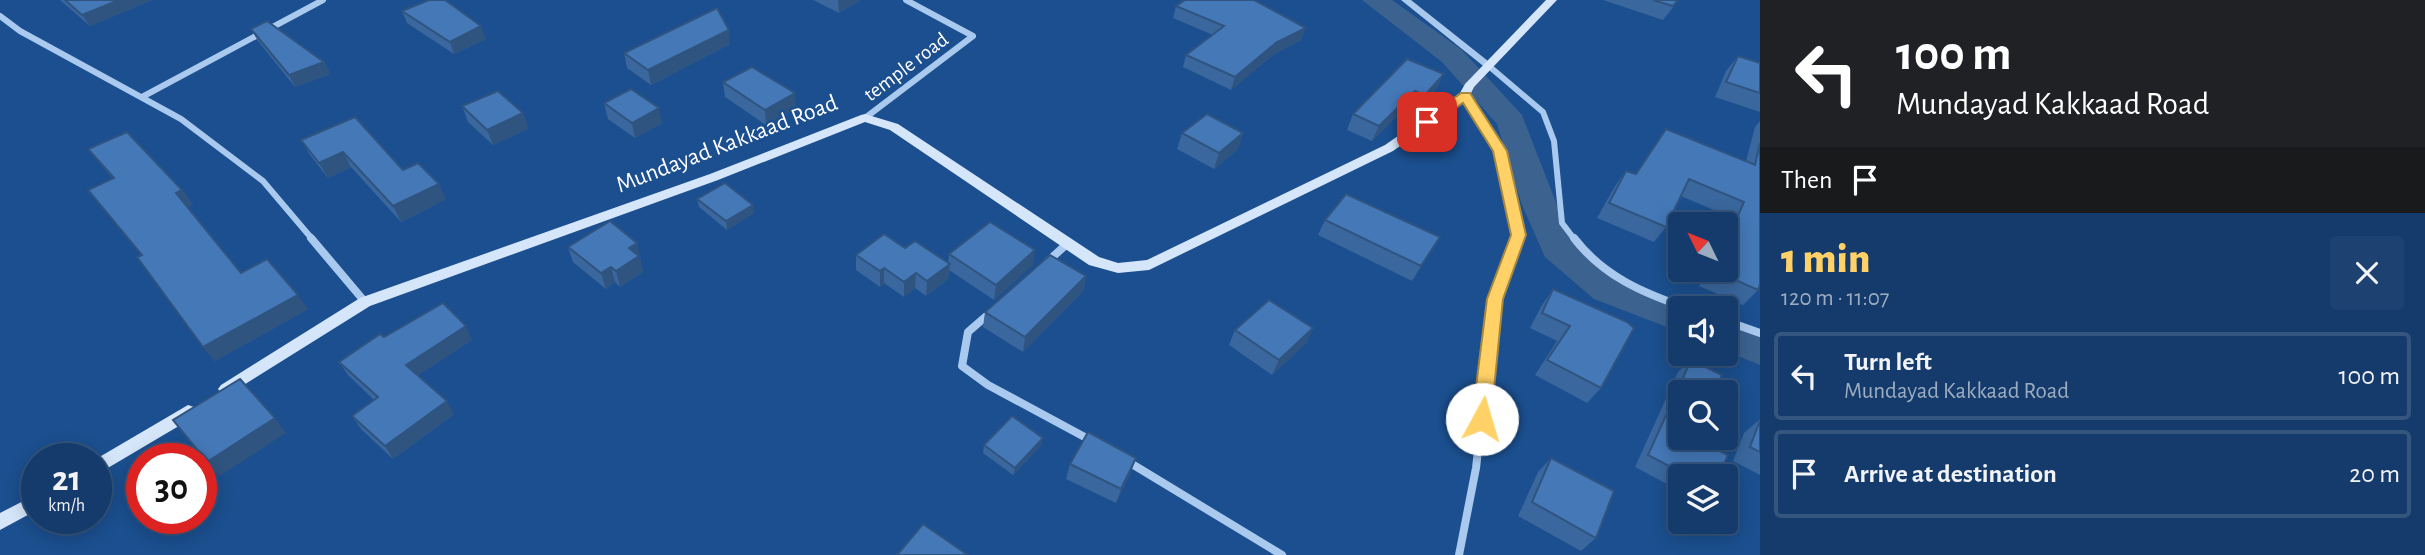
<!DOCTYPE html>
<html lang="en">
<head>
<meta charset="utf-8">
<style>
	body { margin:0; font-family:"Alegreya Sans",sans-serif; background:#1d4271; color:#f1f3f6; height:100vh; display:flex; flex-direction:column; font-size:26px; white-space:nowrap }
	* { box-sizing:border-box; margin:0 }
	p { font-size:23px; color:#9dadc1 }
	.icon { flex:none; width:38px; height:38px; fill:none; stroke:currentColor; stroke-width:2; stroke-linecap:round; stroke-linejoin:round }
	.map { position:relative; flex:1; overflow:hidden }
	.side { display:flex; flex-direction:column; background:#143b6b; width:665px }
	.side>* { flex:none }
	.top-card { background:#202124; color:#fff; overflow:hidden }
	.needle { width:46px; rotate:313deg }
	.controls { position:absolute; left:1668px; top:212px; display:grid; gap:14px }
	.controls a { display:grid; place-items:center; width:70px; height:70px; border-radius:7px; background:#143b6b; box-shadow:0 4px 18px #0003,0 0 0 2px #33557e; font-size:35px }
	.speed { position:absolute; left:21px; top:443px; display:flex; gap:14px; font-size:35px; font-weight:700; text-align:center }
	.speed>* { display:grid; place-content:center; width:91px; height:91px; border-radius:50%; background:#143b6b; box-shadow:0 4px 18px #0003,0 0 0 2px #33557e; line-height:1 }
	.speed small { font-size:18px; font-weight:400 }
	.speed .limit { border:10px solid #d22; background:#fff; color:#111 }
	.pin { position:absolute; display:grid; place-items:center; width:60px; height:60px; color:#fff; margin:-30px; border-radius:14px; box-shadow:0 4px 10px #0006 }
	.me { position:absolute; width:77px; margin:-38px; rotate:6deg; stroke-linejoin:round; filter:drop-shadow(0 0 5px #0008) }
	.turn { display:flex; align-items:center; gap:24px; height:147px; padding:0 21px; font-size:32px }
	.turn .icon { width:91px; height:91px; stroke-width:2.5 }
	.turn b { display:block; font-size:49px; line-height:60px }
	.then { display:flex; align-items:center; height:66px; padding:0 21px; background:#0003; gap:14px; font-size:26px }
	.round { display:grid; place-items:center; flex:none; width:74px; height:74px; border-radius:7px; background:#1d4271 }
	.head { display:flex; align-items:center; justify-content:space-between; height:119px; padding:0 21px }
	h1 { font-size:42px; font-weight:800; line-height:52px; color:#ffd166 }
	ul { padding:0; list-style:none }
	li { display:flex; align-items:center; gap:21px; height:88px; margin:0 14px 10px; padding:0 7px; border:4px solid #33557e; border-radius:7px }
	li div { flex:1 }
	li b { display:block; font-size:26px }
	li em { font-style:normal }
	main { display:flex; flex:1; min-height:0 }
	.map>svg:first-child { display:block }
</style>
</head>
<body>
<main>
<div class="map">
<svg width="1760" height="555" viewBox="0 0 1760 555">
	<rect width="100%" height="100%" fill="#1b4f8f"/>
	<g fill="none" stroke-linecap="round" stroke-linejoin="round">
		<g fill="#3c6290" fill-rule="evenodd">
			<path d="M1362,0H1392L1462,50L1522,115L1571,241L1620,281L1692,308H1680V332L1594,299L1545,257L1522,205L1497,124L1442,62Z"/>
			<path d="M1726,322L1760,334V365L1726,351Z"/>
		</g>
		<g stroke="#a9c9ee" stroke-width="6">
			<path d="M0,16L20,31L181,119L263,181L313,240"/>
			<path d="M1490,67L1543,112L1554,141L1562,223L1575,240"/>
			<path d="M1465,95L1500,151L1518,235L1516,240"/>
			<path d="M142,97L323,0"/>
			<path d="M865,118L973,36L906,0"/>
		</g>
		<g stroke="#a9c9ee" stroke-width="8">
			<path d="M311,238L365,302"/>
			<path d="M1574,238C1603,276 1643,293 1687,308"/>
			<path d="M1047,262L1068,243"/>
			<path d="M991,312L968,332L962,366L988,385L1092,441"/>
			<path d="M1726,321L1760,333"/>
			<path d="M1127,461L1282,555"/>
			<path d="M1459,555L1476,468L1495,299L1517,238"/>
		</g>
		<path fill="#a9c9ee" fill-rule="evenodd" d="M1401,0H1411L1493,65V69H1487Z"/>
		<g fill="#d6e6fa" fill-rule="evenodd">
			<path d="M1546,0H1557L1474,87L1469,97L1393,151L1149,270L1118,273L1089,265L890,130L865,122L718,180L370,306L231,393L226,395L221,393L218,389L221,385L360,298L710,174L861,115L865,114L898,124L1099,257L1118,263L1147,260L1385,145L1460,93L1465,84Z"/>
			<path d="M188,405L194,407L196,412L194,417L96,475V459Z"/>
			<path d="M37,494V510L0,530V513Z"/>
		</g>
	</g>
	<g fill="#3a679d">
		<path d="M60,0H152L90,26Z"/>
		<path d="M813,0H861L839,13Z"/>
		<path d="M1603,0H1679L1663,20Z"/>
		<path d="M1176,6L1301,40L1273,55L1231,90L1183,67L1186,55L1213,35L1173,18Z"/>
		<path d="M402,11L486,39L454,54L407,23Z"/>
		<path d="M251,29L324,62L330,74L295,87L258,41Z"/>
		<path d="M730,44L651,85L627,68L624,53Z"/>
		<path d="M1738,56L1760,63V112L1715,97L1726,71Z"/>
		<path d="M1444,74L1436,89L1417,110L1407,106L1372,141L1347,130L1353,114Z"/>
		<path d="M723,82L796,108L766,125L725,97Z"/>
		<path d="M604,103L662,123L635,138L608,119Z"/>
		<path d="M462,106L529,128L493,145L468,122Z"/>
		<path d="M1760,121V284L1758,290L1743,305L1699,286L1706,270H1726V227L1730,217L1681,196L1666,227L1654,242L1597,218L1615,186L1626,171L1635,174L1666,129L1746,161L1755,127Z"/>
		<path d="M1182,133H1243L1238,149L1214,169L1177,149Z"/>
		<path d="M301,140L403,170L446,199L401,222L351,167L328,178L310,155Z"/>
		<path d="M88,149L182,190L193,205L188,207L241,273L308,309L215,361L203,347L142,255L113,179Z"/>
		<path d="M697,199L754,213L727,230L699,207Z"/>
		<path d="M1325,220L1440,237L1412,281L1318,235Z"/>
		<path d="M568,247L641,258L640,259L643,272L620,287L615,282L606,289L573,262Z"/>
		<path d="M905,248L948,263L949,254L1033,265L994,300L949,270L948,279L926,296L915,288L904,297L884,283L880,287L856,270V255Z"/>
		<path d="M1086,276L1083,291L1023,352L983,327L985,312Z"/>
		<path d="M1553,289L1601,388L1587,403L1535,375L1557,341L1530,328L1542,305Z"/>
		<path d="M1313,328L1306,343L1272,375L1229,345L1235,330Z"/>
		<path d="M384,337L472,340L418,375L454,414L393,459L361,429L352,416L374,400L348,375L339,362Z"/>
		<path d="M1691,360L1680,438L1719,476H1680V491L1635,467L1678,372Z"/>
		<path d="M1760,419V475L1733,461L1744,433Z"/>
		<path d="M1043,438L1041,445L1013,475L983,453L984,445Z"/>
		<path d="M1551,458L1596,538L1581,551L1518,516L1538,472Z"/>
		<path d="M1070,464L1131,472L1116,503L1066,479Z"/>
	</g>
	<g fill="#305480">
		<path d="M119,0H152L90,26L82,15Z"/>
		<path d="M838,0H861L839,13Z"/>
		<path d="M481,26L486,39L454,54L450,42Z"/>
		<path d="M1306,28L1301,40L1273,55L1231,90L1235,77L1277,42Z"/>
		<path d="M729,30L730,44L651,85L648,70Z"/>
		<path d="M324,62L330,74L295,87L289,75Z"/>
		<path d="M1444,74L1436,89L1417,110L1425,95Z"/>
		<path d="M1415,91L1407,106L1372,141L1379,126Z"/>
		<path d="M795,93L796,108L766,125L765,110Z"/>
		<path d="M659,108L662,123L635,138L632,123Z"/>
		<path d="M523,113L529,128L493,145L487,130Z"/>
		<path d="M1243,133L1238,149L1214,169L1219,153Z"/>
		<path d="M343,152L351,167L328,178L319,163Z"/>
		<path d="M439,184L446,199L401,222L393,206Z"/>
		<path d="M182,190L193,205L187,208L176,193Z"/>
		<path d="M753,205L754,213L727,230L726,221Z"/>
		<path d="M1440,237L1431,252L1412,281L1421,266Z"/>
		<path d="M637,243L643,272L620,287L616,271L629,248Z"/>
		<path d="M1035,250L1033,265L994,300L996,285Z"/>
		<path d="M950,264L948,279L926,296L927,281Z"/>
		<path d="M611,267L615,282L606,289L601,273Z"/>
		<path d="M884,268V283L880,287V271Z"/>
		<path d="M916,273L915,288L904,297V282Z"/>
		<path d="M1086,276L1083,291L1023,352L1025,337Z"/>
		<path d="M298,295L308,309L215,361L203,347Z"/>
		<path d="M466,326L472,340L414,378L406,365Z"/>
		<path d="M1313,328L1306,343L1272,375L1279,360Z"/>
		<path d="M447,401L454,414L393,459L385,446Z"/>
		<path d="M275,418L286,433L220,476L207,462Z"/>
		<path d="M1043,438L1041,445L1013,475L1015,468Z"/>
		<path d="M1136,458L1131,472L1116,503L1121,489Z"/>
	</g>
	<g fill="#4478b7" stroke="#305480" stroke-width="2">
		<path d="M65,0H119L82,15Z"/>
		<path d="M429,0H445L481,26L450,42L402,11Z"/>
		<path d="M1185,0H1254L1306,28L1277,42L1235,77L1186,55L1224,26L1176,6Z"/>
		<path d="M1653,0H1678L1673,6Z"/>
		<path d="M717,8L729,30L648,70L624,53Z"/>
		<path d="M267,21L324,62L289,75L251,29Z"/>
		<path d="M1738,56L1760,63V93L1726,82Z"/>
		<path d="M1407,59L1444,74L1425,95L1415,91L1379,126L1353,114Z"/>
		<path d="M752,67L795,93L765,110L723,82Z"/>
		<path d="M631,89L659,108L632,123L604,103Z"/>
		<path d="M498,91L523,113L487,130L462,106Z"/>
		<path d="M1207,114L1243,133L1219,153L1182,133Z"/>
		<path d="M355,117L403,170L418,163L439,184L393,206L343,152L319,163L301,140Z"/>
		<path d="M1666,129L1755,165L1760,143V284L1758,290L1713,270H1726V242L1744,202L1689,179L1666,227L1609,203L1626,171L1636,174Z"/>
		<path d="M127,132L182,190L176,193L241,273L267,259L298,295L203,347L137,257L142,255L88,190L114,178L88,149Z"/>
		<path d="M725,183L753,205L726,221L697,199Z"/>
		<path d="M1346,194L1440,237L1421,266L1325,220Z"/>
		<path d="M610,221L637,243L629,248L639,256L616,271L611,267L601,273L568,247Z"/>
		<path d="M990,222L1035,250L996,285L949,254Z"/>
		<path d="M884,234L905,248L915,241L950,264L927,281L916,273L904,282L884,268L880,271L856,255Z"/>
		<path d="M1050,255L1086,276L1025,337L985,312Z"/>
		<path d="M1553,289L1627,322L1634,328L1601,388L1547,360L1570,326L1542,313Z"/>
		<path d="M1269,300L1313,328L1279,360L1235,330Z"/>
		<path d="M443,303L466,326L406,365L447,401L385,446L352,416L378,397L339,362L380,334L384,337Z"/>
		<path d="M1691,360L1722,375L1714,392H1680V438H1694L1728,455L1719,476H1688L1648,455Z"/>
		<path d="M240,379L275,418L207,462L173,420Z"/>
		<path d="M1012,416L1043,438L1015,468L984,445Z"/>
		<path d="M1760,420V452L1750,447Z"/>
		<path d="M1088,432L1136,458L1121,489L1070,464Z"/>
		<path d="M1551,458L1614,491L1596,538L1532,502Z"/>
		<path d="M923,524L968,555H897Z"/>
	</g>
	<path fill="#ffd166" stroke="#a68842" stroke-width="2" d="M1461,93H1470L1507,151L1526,235L1503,299L1491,419L1482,427L1472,419L1487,299L1511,235L1493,151L1463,103L1432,125L1421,122Z"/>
	<g text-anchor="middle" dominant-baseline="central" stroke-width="5" stroke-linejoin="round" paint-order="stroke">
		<g font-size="21" fill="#fff" stroke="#1b4f8f">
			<text transform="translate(906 67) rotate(-37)">temple road</text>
		</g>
		<g font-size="24" fill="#fff" stroke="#1b4f8f">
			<text transform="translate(727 144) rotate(-21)">Mundayad Kakkaad Road</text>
		</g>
	</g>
</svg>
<div class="controls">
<a><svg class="needle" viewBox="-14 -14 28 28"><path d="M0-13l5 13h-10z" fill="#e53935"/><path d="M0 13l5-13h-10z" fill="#9dadc1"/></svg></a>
<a><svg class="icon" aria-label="sound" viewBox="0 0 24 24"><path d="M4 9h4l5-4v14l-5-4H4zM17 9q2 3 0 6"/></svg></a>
<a><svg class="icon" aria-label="search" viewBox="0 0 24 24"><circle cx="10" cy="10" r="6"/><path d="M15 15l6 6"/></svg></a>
<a><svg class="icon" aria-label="layers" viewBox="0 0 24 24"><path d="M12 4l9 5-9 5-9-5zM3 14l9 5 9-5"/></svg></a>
</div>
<div class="speed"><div>21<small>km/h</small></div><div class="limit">30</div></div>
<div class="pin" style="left:1427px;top:122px;background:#d93025"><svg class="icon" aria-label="arrive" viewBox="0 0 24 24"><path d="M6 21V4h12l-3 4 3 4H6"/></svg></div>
<svg class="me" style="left:1482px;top:419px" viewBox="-20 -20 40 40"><circle r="19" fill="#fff"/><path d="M0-13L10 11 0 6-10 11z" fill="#ffd166"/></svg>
</div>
<section class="side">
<div class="top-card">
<div class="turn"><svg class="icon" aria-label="left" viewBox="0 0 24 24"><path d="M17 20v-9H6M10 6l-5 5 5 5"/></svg><div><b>100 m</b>Mundayad Kakkaad Road</div></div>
<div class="then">Then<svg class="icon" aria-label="arrive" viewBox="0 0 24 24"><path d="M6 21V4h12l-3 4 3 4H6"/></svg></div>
</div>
<div class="head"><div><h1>1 min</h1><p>120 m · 11:07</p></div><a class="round"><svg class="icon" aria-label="close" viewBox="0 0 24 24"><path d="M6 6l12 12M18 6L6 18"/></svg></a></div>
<ul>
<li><svg class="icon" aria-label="left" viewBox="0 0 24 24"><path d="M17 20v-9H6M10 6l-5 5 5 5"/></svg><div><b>Turn left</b><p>Mundayad Kakkaad Road</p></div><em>100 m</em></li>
<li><svg class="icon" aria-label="arrive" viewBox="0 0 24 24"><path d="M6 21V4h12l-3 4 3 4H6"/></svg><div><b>Arrive at destination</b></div><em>20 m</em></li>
</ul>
</section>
</main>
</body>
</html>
